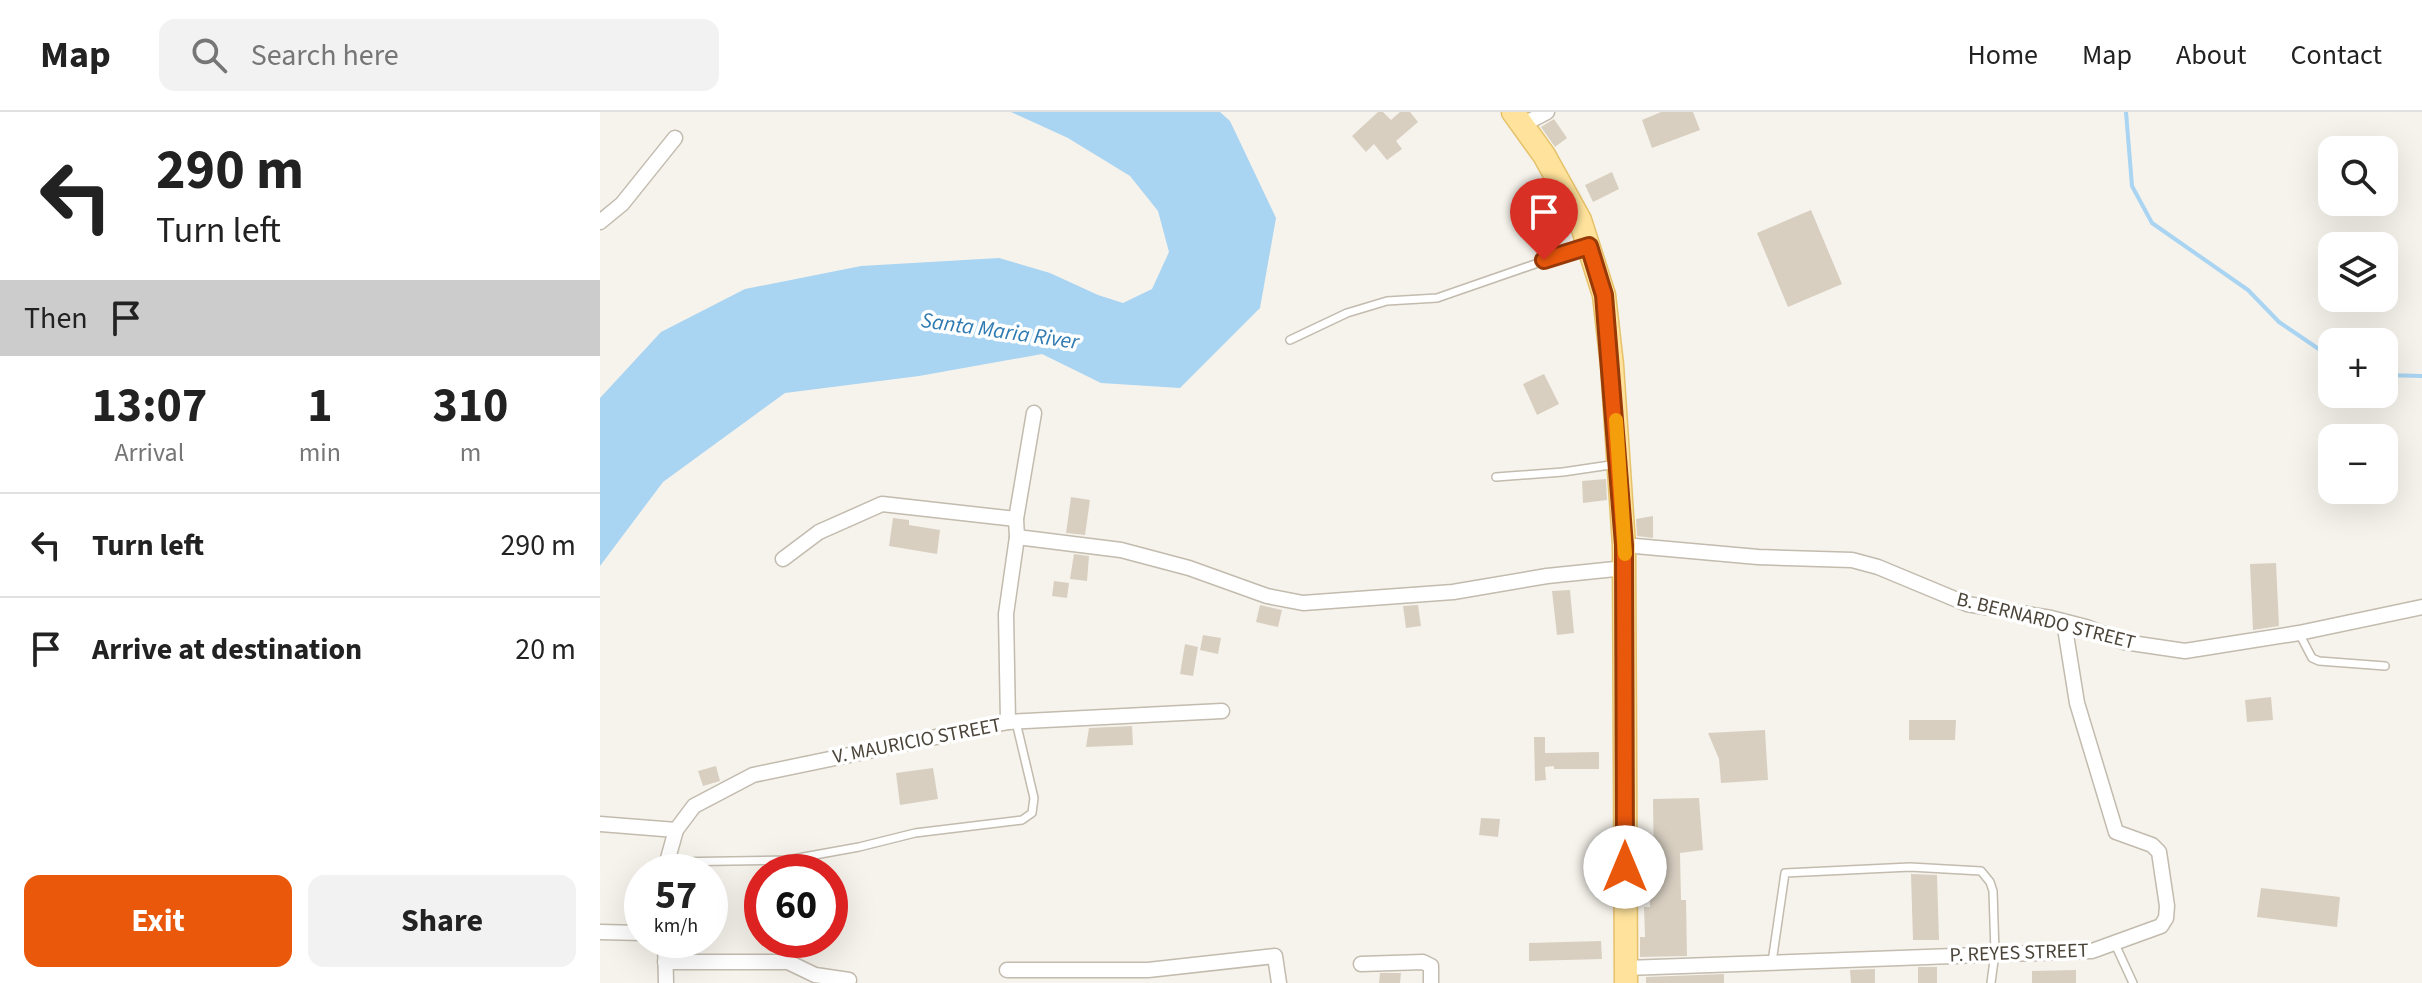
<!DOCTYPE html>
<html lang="en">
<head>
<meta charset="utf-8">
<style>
	body { margin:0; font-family:"Source Sans 3",sans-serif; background:#f2f2f2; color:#222; height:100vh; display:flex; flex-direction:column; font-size:30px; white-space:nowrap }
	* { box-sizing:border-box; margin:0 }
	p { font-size:26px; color:#767676 }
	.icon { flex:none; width:44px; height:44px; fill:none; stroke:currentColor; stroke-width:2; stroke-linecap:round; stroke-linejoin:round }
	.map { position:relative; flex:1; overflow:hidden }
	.drawer { display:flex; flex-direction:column; background:#fff; width:600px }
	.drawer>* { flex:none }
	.banner { background:#fff; color:#222; overflow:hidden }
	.tools { position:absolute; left:1718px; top:24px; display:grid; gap:16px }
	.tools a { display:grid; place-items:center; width:80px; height:80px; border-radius:16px; background:#fff; box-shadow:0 8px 32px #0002; font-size:40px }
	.speed { position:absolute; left:24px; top:742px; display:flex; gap:16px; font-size:40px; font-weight:700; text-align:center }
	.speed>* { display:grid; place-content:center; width:104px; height:104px; border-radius:50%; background:#fff; box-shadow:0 8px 32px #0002; line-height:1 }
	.speed small { font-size:20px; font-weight:400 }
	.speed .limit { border:12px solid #d22; background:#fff; color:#111 }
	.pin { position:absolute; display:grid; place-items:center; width:68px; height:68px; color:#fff; margin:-82px -34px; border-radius:50% 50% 50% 0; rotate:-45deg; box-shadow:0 0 8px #0007 }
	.pin .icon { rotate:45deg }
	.me { position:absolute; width:88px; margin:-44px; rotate:0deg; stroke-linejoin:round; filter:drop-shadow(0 0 6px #0008) }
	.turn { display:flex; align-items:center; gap:28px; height:168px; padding:0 24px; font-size:36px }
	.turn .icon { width:104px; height:104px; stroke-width:2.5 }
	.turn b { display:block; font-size:56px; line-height:68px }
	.then { display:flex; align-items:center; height:76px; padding:0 24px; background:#0003; gap:16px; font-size:30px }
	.eta { display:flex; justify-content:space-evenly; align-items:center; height:136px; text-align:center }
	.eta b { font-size:48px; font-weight:700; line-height:56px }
	.action { display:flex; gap:16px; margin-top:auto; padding:16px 24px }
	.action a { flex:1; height:92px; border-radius:16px; background:#ea580c; color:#fff; font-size:32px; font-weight:700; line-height:92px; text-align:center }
	.action a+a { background:#f2f2f2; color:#222 }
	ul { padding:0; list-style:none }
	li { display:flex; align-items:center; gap:24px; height:104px; padding:0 24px; border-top:2px solid #e0e0e0 }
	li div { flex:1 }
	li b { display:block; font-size:30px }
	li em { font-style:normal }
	header { display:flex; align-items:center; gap:48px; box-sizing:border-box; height:112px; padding:0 40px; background:#fff; border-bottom:2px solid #e0e0e0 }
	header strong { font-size:38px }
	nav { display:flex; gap:44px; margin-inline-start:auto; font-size:28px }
	.search { width:560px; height:72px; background:#f2f2f2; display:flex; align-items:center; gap:20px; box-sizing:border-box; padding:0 28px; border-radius:16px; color:#767676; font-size:30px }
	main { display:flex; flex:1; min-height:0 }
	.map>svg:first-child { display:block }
</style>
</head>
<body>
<header>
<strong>Map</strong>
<div class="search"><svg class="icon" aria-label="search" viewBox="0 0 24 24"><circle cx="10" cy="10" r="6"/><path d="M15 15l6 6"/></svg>Search here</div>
<nav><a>Home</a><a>Map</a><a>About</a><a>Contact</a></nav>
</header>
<main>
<section class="drawer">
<div class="banner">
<div class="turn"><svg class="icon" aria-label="left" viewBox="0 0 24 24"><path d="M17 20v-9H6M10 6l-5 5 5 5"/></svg><div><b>290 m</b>Turn left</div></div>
<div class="then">Then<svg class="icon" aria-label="arrive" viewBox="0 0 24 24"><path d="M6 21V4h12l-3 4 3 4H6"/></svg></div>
</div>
<div class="eta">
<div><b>13:07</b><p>Arrival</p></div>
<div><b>1</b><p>min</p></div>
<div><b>310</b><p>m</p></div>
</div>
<ul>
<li><svg class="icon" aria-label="left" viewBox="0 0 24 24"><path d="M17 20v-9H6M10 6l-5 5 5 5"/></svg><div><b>Turn left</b></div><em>290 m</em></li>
<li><svg class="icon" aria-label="arrive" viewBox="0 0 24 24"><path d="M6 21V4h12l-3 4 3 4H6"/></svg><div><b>Arrive at destination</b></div><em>20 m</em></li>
</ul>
<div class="action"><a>Exit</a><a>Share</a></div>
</section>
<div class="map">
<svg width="1822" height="871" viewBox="0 0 1822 871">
	<rect width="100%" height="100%" fill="#f6f3ec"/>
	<path fill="#a9d4f2" d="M411,0H620L630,9L676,106L660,196L580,276L501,271L442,242L319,264L185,281L63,370L0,454V286L61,220L145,177L261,154L399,146L450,161L498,183L523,191L552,177L569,140L558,99L530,64L468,26Z"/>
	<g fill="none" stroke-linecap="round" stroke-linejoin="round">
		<g stroke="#a9d4f2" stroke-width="4">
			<path d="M1526,0L1532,74L1552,111L1648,178L1679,210L1732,246"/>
			<path d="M1784,263L1822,264"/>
		</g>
	</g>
	<g fill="#d8cfc1">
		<path d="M778,0H783L791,8L800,0H810L818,10L796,29L802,37L787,48L774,32L766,40L752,24Z"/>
		<path d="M1061,0H1093L1100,18L1052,36L1042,8Z"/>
		<path d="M954,7L967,26L955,35L941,15Z"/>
		<path d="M1012,60L1019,77L993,90L985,73Z"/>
		<path d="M1211,98L1242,172L1188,195L1157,121Z"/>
		<path d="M944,262L959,292L937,303L923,272Z"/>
		<path d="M1006,367L1007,388L983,391L982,369Z"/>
		<path d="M471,385L490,388L485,423L466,421Z"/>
		<path d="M1053,404V426L1037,424L1036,407Z"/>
		<path d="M293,406L309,408V413L340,418L337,442L289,434Z"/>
		<path d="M474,442L489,444L487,469L470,467Z"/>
		<path d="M1676,451L1679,514L1653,518L1650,452Z"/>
		<path d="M454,469L469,471L467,486L452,484Z"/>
		<path d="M970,478L974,521L957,523L952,479Z"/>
		<path d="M660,493L682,498L678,515L656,510Z"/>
		<path d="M818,493L821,514L806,516L803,494Z"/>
		<path d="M603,523L621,526L618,542L600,538Z"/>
		<path d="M585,532L598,535L593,564L580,562Z"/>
		<path d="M1671,585L1673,608L1647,610L1645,588Z"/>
		<path d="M1309,608H1356L1355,628H1309Z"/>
		<path d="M532,614L533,633L486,635L489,616Z"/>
		<path d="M1165,618L1168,668L1121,671L1119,647L1108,621Z"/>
		<path d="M934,625H945V641L999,640V657H954V654L945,655L946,668L935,669Z"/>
		<path d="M116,654L120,669L103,674L98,659Z"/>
		<path d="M333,656L338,687L300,693L296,661Z"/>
		<path d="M1099,686L1103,738L1080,741L1081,788H1086L1087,844L1040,845V825H1045L1044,795H1050V764H1054L1053,687Z"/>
		<path d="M881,706L900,707L898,725L879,723Z"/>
		<path d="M1011,734L1012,784L999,785L998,763H994V735Z"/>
		<path d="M1311,762L1337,763L1339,828H1313Z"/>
		<path d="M1661,776L1740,785L1737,815L1657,805Z"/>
		<path d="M1001,829L1002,847L929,849V831Z"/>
		<rect x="1318" y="855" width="19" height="16"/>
		<path d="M1275,857V871H1251L1250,858Z"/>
		<path d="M1476,858V871H1432V859Z"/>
		<path d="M780,861H801L800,871H779Z"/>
		<path d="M1124,862V871H1046V865Z"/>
	</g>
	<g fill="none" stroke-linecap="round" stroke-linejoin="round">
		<g stroke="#c2bbae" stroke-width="10">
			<g id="service">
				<path d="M690,228L747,201L787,189L837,186L987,134"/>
				<path d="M896,365L963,360L1017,352"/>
				<path d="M1699,521L1712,546L1719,549L1785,554"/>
				<path d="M67,750L187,748L259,735L315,721L422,708L432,701L434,686L416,610"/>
				<path d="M1515,832L1533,871"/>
				<path d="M1172,850L1185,761L1310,755L1381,759L1390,770L1393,779L1395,841L1391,871"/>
			</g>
		</g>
		<g stroke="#c2bbae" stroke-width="17">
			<g id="minor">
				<path d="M922,13L947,0"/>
				<path d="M0,110L22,92L75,26"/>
				<path d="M417,425L521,438L589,456L667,484L703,491L853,480L947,464L1025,456"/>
				<path d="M1024,433L1158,445L1252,448L1278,455L1367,492L1451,506L1486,515L1524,530L1585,539L1699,521L1822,495"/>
				<path d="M183,447L219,420L282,392L416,407"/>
				<path d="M408,610L406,502L417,425L416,407L434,301"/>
				<path d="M0,712L76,718"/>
				<path d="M67,760V750L76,718L94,694L153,663L408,610L622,599"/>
				<path d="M0,820L42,821"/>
				<path d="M65,828L66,871"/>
				<path d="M65,850H188L215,863L249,868"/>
				<path d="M761,852L823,850L831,854V871"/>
				<path d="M1026,856L1492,839L1561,814L1566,806L1567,794L1559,740L1552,733L1516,720L1477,591L1464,510"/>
				<path d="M407,858H548L675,844L679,871"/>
			</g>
		</g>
		<g stroke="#e6c16a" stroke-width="25">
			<path id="primary" d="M913,0L944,43L980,108L1004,183L1012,253L1024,433L1026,871"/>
		</g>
		<use href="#service" stroke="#fff" stroke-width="7"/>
		<use href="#minor" stroke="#fff" stroke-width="14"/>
		<use href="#primary" stroke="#ffe39c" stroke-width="22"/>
	</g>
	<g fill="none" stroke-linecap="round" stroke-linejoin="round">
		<g stroke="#983908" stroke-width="20">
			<path id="route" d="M944,148L989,134L1004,183L1024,433L1025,755"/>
		</g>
		<use href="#route" stroke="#ea580c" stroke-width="14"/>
		<path stroke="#f59e0b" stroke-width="14" d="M1016,308L1025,442"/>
	</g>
	<g text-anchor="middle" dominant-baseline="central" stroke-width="7" stroke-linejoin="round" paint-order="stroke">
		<g font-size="20" fill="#4b4439" stroke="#fff">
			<text transform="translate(1446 509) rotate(14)">B. BERNARDO STREET</text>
			<text transform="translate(317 629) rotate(-11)">V. MAURICIO STREET</text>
			<text transform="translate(1419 841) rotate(-2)">P. REYES STREET</text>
		</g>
		<g font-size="22" font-style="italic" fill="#2e7ab2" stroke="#fff">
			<text transform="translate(400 219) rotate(8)">Santa Maria River</text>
		</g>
	</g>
</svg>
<div class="tools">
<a><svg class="icon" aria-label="search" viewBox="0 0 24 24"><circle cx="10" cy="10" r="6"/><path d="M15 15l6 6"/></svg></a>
<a><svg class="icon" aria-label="layers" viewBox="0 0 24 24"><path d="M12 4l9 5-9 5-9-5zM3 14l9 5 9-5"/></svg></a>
<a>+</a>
<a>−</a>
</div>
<div class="speed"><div>57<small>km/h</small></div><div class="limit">60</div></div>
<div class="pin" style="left:944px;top:148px;background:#d93025"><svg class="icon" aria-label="arrive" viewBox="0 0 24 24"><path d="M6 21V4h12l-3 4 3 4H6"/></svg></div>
<svg class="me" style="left:1025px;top:755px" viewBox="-20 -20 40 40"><circle r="19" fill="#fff"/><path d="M0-13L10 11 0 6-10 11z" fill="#ea580c"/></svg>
</div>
</main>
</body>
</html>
